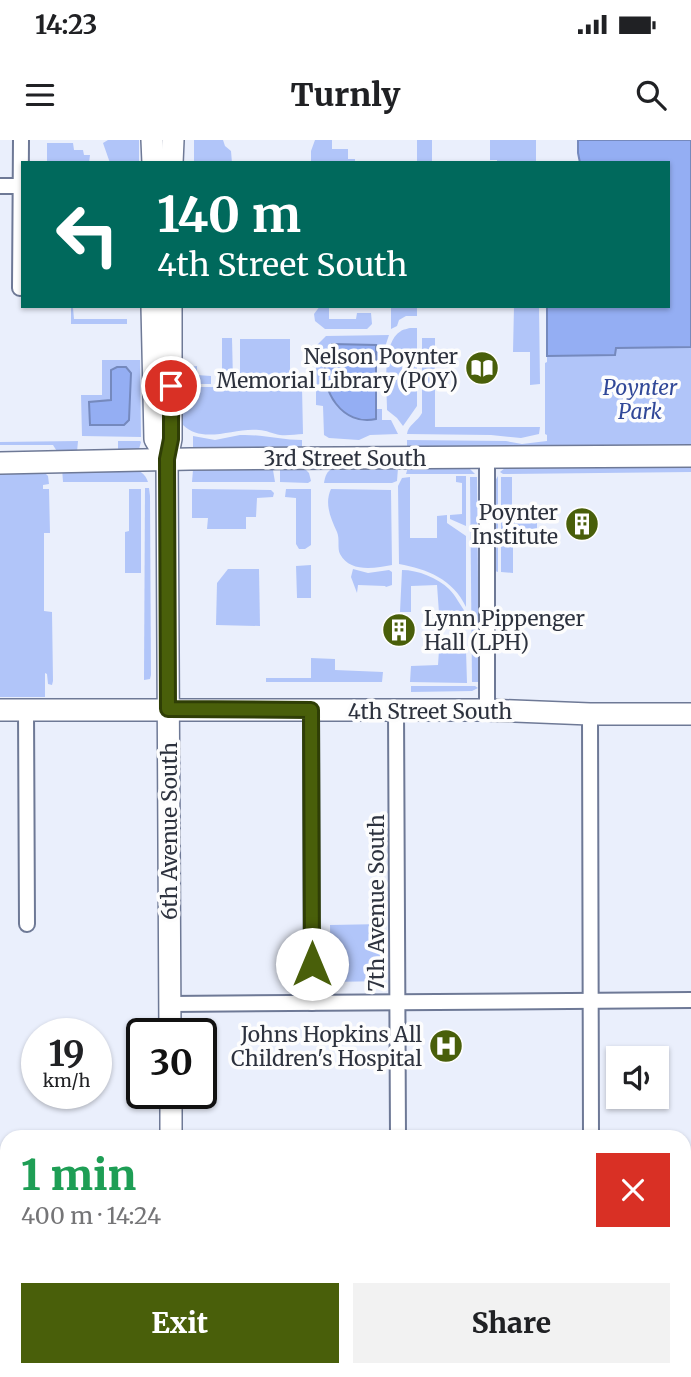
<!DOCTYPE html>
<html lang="en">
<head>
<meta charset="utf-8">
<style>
	body { margin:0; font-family:Merriweather,serif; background:#f2f2f2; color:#202124; height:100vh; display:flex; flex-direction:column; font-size:26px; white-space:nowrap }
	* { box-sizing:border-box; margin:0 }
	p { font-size:23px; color:#757577 }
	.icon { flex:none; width:38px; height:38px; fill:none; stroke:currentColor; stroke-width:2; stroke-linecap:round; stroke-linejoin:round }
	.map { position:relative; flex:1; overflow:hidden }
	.sheet { position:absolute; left:0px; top:990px; width:691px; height:247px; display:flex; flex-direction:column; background:#fff; border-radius:21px 21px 0 0; box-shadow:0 2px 5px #0004 }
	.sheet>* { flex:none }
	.top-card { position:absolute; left:21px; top:21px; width:649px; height:147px; border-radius:0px; box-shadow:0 2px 5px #0004; background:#00695c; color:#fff; overflow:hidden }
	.buttons { position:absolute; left:606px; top:906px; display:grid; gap:14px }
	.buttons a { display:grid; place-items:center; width:63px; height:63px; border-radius:0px; background:#fff; box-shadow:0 2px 5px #0004; font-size:35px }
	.speed { position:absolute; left:21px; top:878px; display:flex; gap:14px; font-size:35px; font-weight:700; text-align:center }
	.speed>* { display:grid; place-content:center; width:91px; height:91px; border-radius:50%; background:#fff; box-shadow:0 2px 5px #0004; line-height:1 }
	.speed small { font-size:18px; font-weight:400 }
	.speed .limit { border:4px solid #111; border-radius:10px; background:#fff; color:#111 }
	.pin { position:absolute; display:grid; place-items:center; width:60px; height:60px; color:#fff; margin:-30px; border:4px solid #fff; border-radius:50%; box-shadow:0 2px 7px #0007 }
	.me { position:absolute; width:77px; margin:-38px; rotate:0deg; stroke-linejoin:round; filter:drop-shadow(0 0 5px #0008) }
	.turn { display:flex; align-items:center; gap:24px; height:147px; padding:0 21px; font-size:32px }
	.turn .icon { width:91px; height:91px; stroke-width:2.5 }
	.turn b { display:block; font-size:49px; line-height:60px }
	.round { display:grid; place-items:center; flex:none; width:74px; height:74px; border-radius:0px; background:#f2f2f2 }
	.headline { display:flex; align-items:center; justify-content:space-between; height:119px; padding:0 21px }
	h1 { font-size:42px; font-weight:800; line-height:52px; color:#1e9e55 }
	.primary-button { display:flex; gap:14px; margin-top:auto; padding:14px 21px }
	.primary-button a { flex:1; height:80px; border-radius:0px; background:#495f0a; color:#fff; font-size:28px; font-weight:800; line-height:80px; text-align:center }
	.primary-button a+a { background:#f2f2f2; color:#202124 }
	.status { display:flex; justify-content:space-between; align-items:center; height:49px; padding:0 35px; background:#fff; direction:ltr }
	.status svg { height:19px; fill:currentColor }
	header { display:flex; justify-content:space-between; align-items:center; height:91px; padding:0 21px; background:#fff; font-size:32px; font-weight:800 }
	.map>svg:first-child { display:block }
</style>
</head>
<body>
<div class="status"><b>14:23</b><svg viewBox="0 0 49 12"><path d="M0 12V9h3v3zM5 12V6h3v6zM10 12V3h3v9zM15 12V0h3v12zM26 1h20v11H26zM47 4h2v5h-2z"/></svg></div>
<header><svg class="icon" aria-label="menu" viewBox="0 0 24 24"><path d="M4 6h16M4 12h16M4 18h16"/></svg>Turnly<svg class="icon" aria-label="search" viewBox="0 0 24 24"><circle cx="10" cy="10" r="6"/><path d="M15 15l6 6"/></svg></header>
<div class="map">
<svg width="691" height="1237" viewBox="0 0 691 1237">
	<rect width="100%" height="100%" fill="#eaeffc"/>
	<g fill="#b1c5f9">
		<path d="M108,0H139V23H110L103,3Z"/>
		<path d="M194,0H223L225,6L231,11L232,23H194Z"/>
		<path d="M315,0H332V9H348V19H355V23H311V11Z"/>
		<rect x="417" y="0" width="15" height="23"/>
		<path d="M490,0H536V23H497V20H490Z"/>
		<path d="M47,3H73L74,10H83L84,15H90L89,23L47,22Z"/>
		<path d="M320,166H329V179H356L357,173H371L372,184L367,189H325L315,181L314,174Z"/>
		<path d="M391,166H417V176H406L399,180L397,186L391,189Z"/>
		<path d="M514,166H539L540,244L530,245V212H513Z"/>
		<path d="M71,168H73L74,179H127V184H71Z"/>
		<path d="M411,188H417V266L403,286L397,278L387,270C387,250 381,202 401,191C402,190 409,188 411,188Z"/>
		<path d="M389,195L383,213L382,224H376V205L332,204L376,279V269H382V280H391L398,294L370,295L359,300L329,298L324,295L323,266L316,265V206L326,196Z"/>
		<path d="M222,198H232L233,241H222Z"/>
		<path d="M422,198H435V287H540L539,294L521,298L491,295L407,294C408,285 418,281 422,273Z"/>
		<rect x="240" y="199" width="50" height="42"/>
		<path d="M691,207V308L407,309V300L506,301L522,304L547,301V295L545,294V223L547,222V216L615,215V208Z"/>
		<path d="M102,220H140L141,297L82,296L81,255H102Z"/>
		<path d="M197,226V235L211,236V244H186L187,227Z"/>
		<path d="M186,247H302L303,294C296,294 288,296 280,295C273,294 266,290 259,290C235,287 203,305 183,285V259Z"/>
		<path d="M240,295C261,294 281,300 302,300V307L298,310L193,311V296L215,300Z"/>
		<path d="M78,301L77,312L58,313L53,305H0V302Z"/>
		<path d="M118,301H140L141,302L139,309L118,311Z"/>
		<path d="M691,324V332L503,334L500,332L505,328L511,326Z"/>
		<path d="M200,327L269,328L273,330L275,342H192L193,330Z"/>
		<path d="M408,327H464L470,329L475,334H406Z"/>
		<path d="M62,328H131C140,331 145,333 148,342H63Z"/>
		<path d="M304,328L309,333L311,341L308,343L280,342V329Z"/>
		<path d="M333,328H398L397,341L392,343H324C325,336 327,331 333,328Z"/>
		<path d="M0,332H44L48,336L49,344L43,345V349H49L50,393H44V471L52,472L53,541L52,545L48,544L47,534L45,533V557H0Z"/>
		<path d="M456,336H466V386L450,379V375L462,374V343L456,342Z"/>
		<path d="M498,336V432L495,431V427L494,352L495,341Z"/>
		<path d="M410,337V398H437V376L447,375V383L466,396V467C453,439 427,429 399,424L398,346L402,338Z"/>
		<path d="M470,337H477L479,542H472Z"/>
		<path d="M501,337H512V367H537V401H513V433L501,432Z"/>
		<path d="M145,348H149L150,356L151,535L150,539L144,540Z"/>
		<path d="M129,349H141V433H125V392L129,391Z"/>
		<path d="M192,349L271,350L274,353L273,357L257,358L256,377H246V389H207L208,378H192Z"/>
		<path d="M286,349H311V405L305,409H299L296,404V358L285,357Z"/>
		<path d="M331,349L391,350L392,425C375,428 350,433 340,414C337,408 340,399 337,392C331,379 324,364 331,349Z"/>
		<path d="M311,425V458H297L296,426Z"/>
		<path d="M228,429H259L260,486L216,485L217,443Z"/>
		<path d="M353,429L368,433L389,430L392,432V445L386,447L385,446L358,445L357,453L351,437Z"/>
		<path d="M402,430C418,430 438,438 449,449C456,456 460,465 466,473L464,474L439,473L437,445L411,446V472H400Z"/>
		<path d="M439,510H466L467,543L410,542L411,526L438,525Z"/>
		<path d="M311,518L335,519V530L383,532L382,542H266V538H311Z"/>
		<path d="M411,546H475L478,548L472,551L411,552Z"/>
		<path d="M384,784L385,841L331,842L330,785Z"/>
	</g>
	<g fill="#94aef3" stroke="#7589bd" stroke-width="2">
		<path d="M578,0H691V207L616,208L615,215L547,216V166H668V23H580L578,13Z"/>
		<path d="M332,204L376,205V279C343,287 319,250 326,220C327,215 330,209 332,204Z"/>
		<path d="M117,227H126L131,233L129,280L124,285H90L89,262L111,260V230Z"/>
	</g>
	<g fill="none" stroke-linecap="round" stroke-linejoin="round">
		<g stroke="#6e7996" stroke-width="18">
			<g id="street">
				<path d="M0,46H23"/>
				<path d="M20,148L21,0"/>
				<path d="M26,570L27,784"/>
				<path d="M311,570L312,863"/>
				<path d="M396,570L398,998"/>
				<path d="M487,570V318"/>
				<path d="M590,574L591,998"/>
				<path d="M170,864L691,860"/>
				<path d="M684,1146H691"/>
			</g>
		</g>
		<g stroke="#6e7996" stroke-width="24">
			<g id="secondary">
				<path d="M152,0L153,23"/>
				<path d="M172,23L173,0"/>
				<path d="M152,166L155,299L167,319"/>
				<path d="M0,323L190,319L691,316"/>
				<path d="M0,570H487L590,574H691"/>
				<path d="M170,894L167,319L171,299V166"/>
				<path d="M171,954V998"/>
				<path d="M0,1147H7"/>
				<path d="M173,1230V1237"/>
			</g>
		</g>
		<use href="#street" stroke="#fff" stroke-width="14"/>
		<use href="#secondary" stroke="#fff" stroke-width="21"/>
	</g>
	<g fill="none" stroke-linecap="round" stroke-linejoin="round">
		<g stroke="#2f3e06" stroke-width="18">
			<path id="route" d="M171,246V299L167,319L168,569L311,570L312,824"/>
		</g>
		<use href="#route" stroke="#495f0a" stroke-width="12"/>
	</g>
	<defs>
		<g id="library-disc" transform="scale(1.75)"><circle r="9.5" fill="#495f0a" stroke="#fdfdfd"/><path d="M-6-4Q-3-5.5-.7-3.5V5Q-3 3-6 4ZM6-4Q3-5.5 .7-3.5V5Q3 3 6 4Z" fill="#fff"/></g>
		<g id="building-disc" transform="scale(1.75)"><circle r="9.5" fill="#495f0a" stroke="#fdfdfd"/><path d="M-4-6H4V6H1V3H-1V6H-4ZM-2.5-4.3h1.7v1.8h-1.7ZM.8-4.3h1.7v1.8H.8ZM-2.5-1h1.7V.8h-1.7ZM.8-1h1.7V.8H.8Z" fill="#fff"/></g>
		<g id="hospital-disc" transform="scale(1.75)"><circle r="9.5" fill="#495f0a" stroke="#fdfdfd"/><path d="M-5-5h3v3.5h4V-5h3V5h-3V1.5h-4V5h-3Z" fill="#fff"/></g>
	</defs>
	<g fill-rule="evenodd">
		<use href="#library-disc" x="482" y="228"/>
		<use href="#building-disc" x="582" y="384"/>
		<use href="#building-disc" x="399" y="490"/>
		<use href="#hospital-disc" x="446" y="906"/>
	</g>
	<g text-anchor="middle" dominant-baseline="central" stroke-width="7" stroke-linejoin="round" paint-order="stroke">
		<g font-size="21" fill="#2d323e" stroke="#fdfdfd" text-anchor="end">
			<text x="458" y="216">Nelson Poynter<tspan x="458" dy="24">Memorial Library (POY)</tspan></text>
			<text x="558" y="372">Poynter<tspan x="558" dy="24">Institute</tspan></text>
			<text x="424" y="478" text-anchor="start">Lynn Pippenger<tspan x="424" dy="24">Hall (LPH)</tspan></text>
			<text x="422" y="894">Johns Hopkins All<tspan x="422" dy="24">Children's Hospital</tspan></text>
		</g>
		<g font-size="21" font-style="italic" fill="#314898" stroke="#fdfdfd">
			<text x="640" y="247">Poynter<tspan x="640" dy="24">Park</tspan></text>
		</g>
		<g font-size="21" fill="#2d323e" stroke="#fdfdfd">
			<text x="345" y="318">3rd Street South</text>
			<text x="430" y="571">4th Street South</text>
			<text transform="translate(169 691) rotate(-90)">6th Avenue South</text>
			<text transform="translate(376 763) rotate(-90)">7th Avenue South</text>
		</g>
	</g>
</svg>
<div class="buttons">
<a><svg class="icon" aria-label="sound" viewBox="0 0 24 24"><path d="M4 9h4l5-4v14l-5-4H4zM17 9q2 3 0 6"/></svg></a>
</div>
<div class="speed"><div>19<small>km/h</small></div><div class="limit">30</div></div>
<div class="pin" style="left:171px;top:246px;background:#d93025"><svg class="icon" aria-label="arrive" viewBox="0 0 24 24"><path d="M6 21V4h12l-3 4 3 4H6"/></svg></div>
<svg class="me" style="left:312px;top:824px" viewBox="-20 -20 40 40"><circle r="19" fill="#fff"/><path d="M0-13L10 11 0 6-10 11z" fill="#495f0a"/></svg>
<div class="top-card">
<div class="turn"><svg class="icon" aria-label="left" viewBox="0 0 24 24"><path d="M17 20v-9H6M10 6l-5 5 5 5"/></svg><div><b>140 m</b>4th Street South</div></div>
</div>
<section class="sheet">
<div class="headline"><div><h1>1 min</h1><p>400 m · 14:24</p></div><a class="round" style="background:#d93025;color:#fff"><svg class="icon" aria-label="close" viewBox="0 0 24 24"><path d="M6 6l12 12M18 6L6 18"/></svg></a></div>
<div class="primary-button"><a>Exit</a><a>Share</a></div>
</section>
</div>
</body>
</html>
